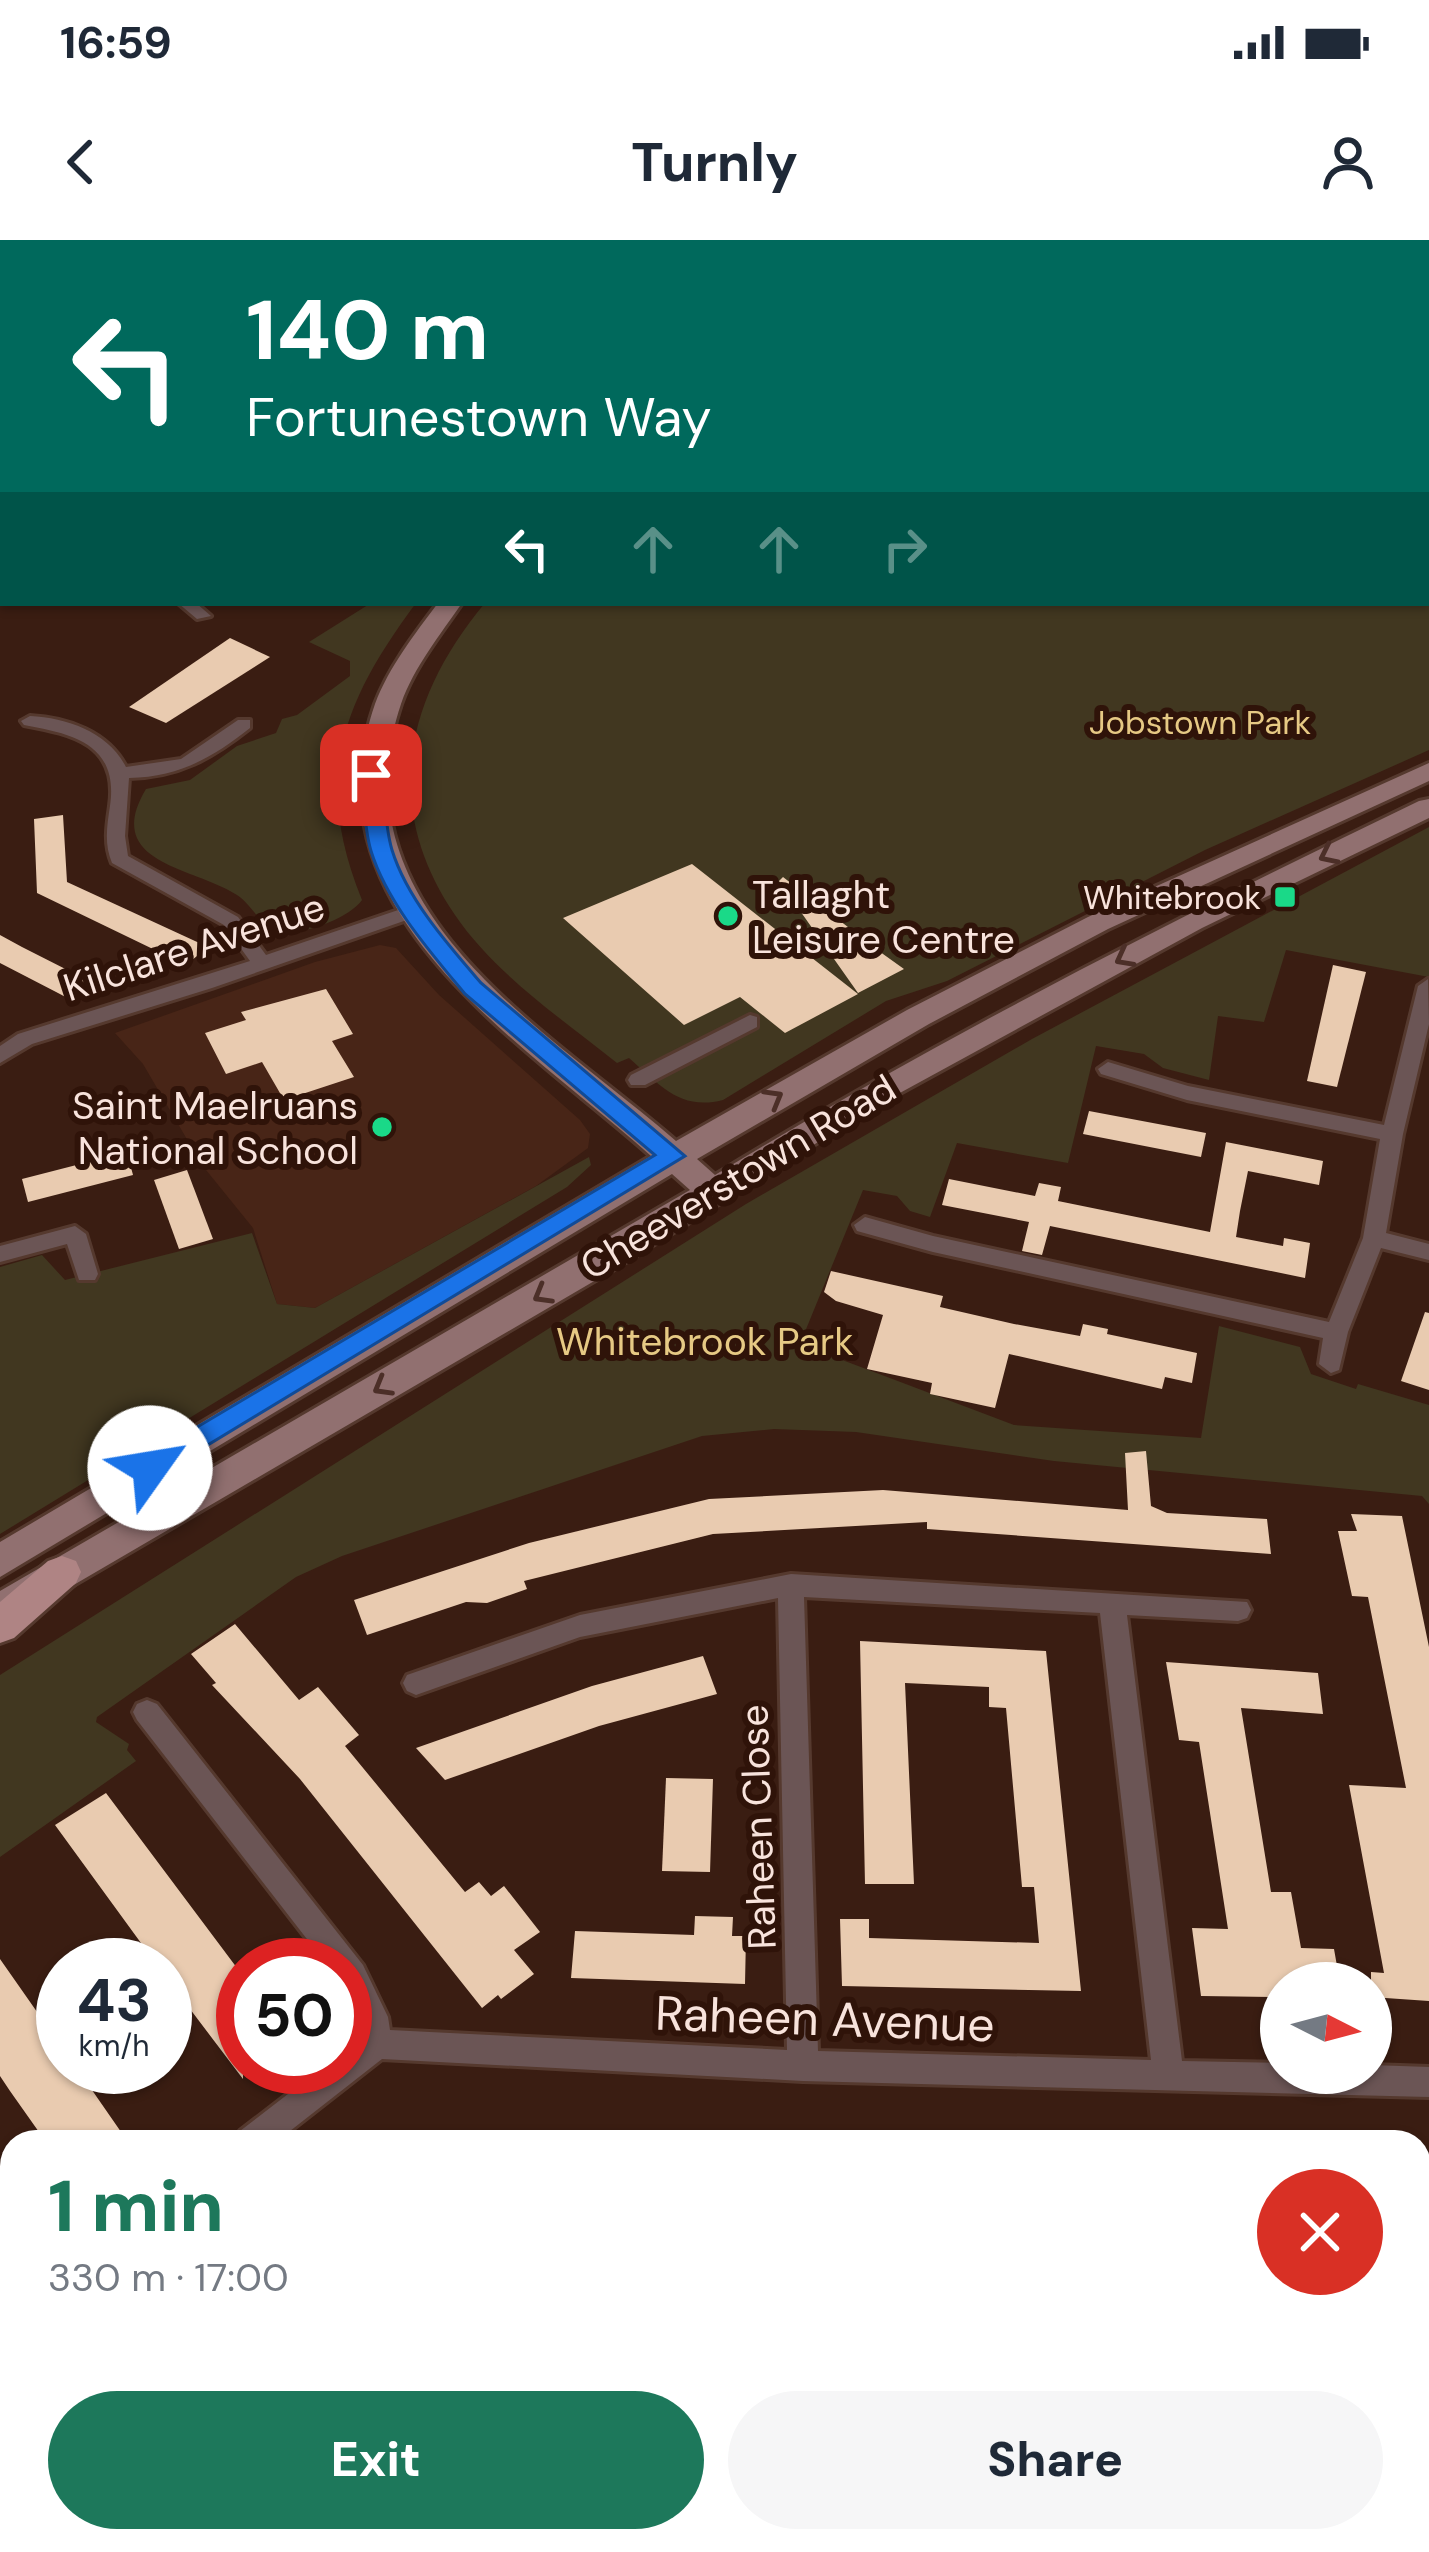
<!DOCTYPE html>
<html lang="en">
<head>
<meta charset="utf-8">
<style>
	body { margin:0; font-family:"DM Sans",sans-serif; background:#f6f6f7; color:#1f2937; height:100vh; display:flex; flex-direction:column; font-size:45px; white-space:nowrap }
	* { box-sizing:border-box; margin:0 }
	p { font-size:39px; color:#747a83 }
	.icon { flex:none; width:66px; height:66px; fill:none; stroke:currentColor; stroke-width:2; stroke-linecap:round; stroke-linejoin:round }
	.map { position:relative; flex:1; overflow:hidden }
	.sheet { position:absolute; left:0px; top:1890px; width:1431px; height:423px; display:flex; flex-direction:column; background:#fff; border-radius:36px 36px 0 0; box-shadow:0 3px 9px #0004 }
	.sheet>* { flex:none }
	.hud { position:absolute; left:0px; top:0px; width:1431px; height:366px; box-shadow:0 3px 9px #0004; background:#00695c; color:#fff; overflow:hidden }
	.needle { width:78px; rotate:96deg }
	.tools { position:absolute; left:1260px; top:1722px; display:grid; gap:24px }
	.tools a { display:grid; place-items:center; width:132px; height:132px; border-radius:50%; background:#fff; box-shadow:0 3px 9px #0004; font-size:60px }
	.speed { position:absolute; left:36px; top:1698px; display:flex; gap:24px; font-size:60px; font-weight:700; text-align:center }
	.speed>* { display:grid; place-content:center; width:156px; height:156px; border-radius:50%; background:#fff; box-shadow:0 3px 9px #0004; line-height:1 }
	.speed small { font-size:30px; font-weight:400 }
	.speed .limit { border:18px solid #d22; background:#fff; color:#111 }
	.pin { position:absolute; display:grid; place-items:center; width:102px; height:102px; color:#fff; margin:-51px; border-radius:24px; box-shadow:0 6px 18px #0006 }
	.me { position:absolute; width:132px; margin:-66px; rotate:58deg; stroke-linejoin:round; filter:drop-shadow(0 0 9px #0008) }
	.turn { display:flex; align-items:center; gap:42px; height:252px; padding:0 48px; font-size:54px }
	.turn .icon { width:156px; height:156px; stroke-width:2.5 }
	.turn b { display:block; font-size:84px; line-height:102px }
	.lanes { display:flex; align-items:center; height:114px; padding:0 48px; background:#0003; justify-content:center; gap:60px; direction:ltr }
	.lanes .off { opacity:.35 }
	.round { display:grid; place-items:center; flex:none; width:126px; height:126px; border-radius:63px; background:#f6f6f7 }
	.head { display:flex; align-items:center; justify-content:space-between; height:204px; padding:0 48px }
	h1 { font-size:72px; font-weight:800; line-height:90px; color:#1d785b }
	.action { display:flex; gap:24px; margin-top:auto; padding:24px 48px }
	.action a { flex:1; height:138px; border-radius:72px; background:#1d785b; color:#fff; font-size:48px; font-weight:800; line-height:138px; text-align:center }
	.action a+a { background:#f6f6f7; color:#1f2937 }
	.status { display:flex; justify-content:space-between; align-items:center; height:84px; padding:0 60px; background:#fff; direction:ltr }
	.status svg { height:33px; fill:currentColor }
	header { display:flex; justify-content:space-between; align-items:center; height:156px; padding:0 48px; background:#fff; font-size:54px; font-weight:800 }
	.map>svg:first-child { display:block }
</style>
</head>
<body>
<div class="status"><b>16:59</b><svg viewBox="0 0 49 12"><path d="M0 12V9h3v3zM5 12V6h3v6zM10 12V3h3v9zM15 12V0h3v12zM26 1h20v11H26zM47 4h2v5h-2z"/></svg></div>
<header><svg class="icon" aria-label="back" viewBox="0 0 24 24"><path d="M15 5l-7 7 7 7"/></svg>Turnly<svg class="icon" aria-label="person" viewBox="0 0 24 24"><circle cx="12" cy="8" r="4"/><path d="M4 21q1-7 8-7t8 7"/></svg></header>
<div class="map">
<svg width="1429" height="2312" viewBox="0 0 1429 2312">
	<rect width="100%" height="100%" fill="#3a1d12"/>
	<path fill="#482517" d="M380,705L396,708L439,755L580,880L590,894L588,908L536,946L315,1068L277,1064L253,988L202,925L143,824L115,793L315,722Z"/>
	<g fill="#413720">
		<path d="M1429,155V510L1205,610L947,741L886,761L723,860C680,871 660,845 629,818L617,823C562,779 495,734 455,675C381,566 405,459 485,363H1428Z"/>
		<path d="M371,363H416C341,464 313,539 362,660C350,677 310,692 287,693C264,694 253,665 237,655C195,627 101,624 146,549L190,540L237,506L276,493L282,479L297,475L350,436V421L309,402Z"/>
		<path d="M1429,587V737L1286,710L1264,782L1218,776L1209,840L1163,828L1144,814L1096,806L1068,923L957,903L930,977L910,971L897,956L863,950L800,1104L1014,1185L1201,1198L1219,1086L1300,1107L1311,1134L1356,1149L1358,1144L1429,1165V1264L1422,1256L1054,1221L856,1192L774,1189L702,1196L342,1316L296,1337L97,1477L96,1482L129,1504L127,1510L136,1521L0,1617V1435L746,964L1032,799Z"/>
		<path d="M589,917L591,925L567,947L0,1294V1027L42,1015L65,1040L252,993L277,1064L315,1068Z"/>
		<path d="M273,2301H943L940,2312H280Z"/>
	</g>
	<g fill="#e9cbb0">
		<path d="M230,398L270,417L166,483L129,467Z"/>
		<path d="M63,575L67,642L208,707L186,725L37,653L34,579Z"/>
		<path d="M692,624L858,754L785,793L740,757L684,785L563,678Z"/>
		<path d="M783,637L883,714L904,729L858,753L779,641Z"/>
		<path d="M0,695L22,707L95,744L73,761L58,753L0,723Z"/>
		<path d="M1333,725L1366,732L1337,847L1307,841Z"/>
		<path d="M326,749L353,794L332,801L354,837L284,860L262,822L226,834L205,793L246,780L241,772Z"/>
		<path d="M1089,871L1206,893L1201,917L1083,894Z"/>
		<path d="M1226,902L1323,921L1319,945L1248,931L1240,971L1236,997L1283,1006L1284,998L1310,1003L1305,1038L1050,986L1042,1015L1022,1011L1029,982L942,965L949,939L1035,956L1039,943L1061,947L1058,961L1210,992Z"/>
		<path d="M127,912L133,935L28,962L22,939Z"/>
		<path d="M187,930L213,999L179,1009L154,940Z"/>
		<path d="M831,1031L943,1056L940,1067L1014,1084L1080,1096L1083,1084L1108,1089L1107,1094L1197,1113L1192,1143L1165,1137L1162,1149L1009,1114L995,1168L930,1154L932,1143L867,1129L883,1075L836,1061L824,1052Z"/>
		<path d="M1425,1072L1429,1073V1150L1401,1141Z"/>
		<path d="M1146,1211L1151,1266L1167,1273L1267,1279L1271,1314L927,1289V1282L713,1294L524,1341L527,1349L487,1363L466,1362L367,1395L354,1360L529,1303L709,1259L883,1250L1128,1270L1125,1213Z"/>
		<path d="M1351,1274L1402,1276L1429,1407V1761L1371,1757V1732L1384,1733L1349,1545L1406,1548L1368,1357L1352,1356L1338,1291H1357Z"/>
		<path d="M235,1384L299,1460L318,1447L359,1495L345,1506L465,1652L479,1642L491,1656L504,1646L540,1692L514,1710L534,1734L501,1759L498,1755L482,1768L300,1539L212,1445L216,1443L191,1414Z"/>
		<path d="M860,1401L1046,1411L1081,1751L842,1746L840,1679H869V1698L1039,1703L1034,1647H1022L1006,1468L989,1467V1447L905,1443L914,1644H865Z"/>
		<path d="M703,1416L717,1454L599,1486L445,1540L416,1508L592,1446Z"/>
		<path d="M1166,1422L1318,1433L1323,1474L1241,1468L1271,1652H1291L1301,1708L1334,1709L1340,1743H1281V1757L1201,1756L1192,1688L1228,1689L1199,1502L1179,1500Z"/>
		<path d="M666,1538L713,1539L710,1632L662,1631Z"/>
		<path d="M106,1553L243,1736V1839L165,1736V1725H157L55,1585Z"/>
		<path d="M695,1676L733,1677L732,1696H746L745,1744L571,1738L575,1691L694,1695Z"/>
		<path d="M0,1719L63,1809V1827H76L128,1902H46L10,1851L0,1836Z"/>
	</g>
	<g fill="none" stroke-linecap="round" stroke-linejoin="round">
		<g stroke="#55392e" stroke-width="10">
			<path id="lane" d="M693,0L711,3"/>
		</g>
		<g stroke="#55392e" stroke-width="6">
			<g id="street">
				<rect x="321" y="0" width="12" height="3"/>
				<path d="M987,0H1016L1019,3H990Z"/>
				<path d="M1390,0H1419L1422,3H1393Z"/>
				<rect x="1428" y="51" width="1" height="8"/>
				<rect x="1428" y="143" width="1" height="8"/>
				<path d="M0,170H3L0,181Z"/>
				<path d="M0,221L3,222V233L0,232Z"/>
				<path d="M3,322V333L0,334V323Z"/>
				<path d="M178,363H196L211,376L197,379Z"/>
				<path d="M30,476C68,478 108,492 126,527L181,519L238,480H250V488C212,518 179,537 129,538L125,596L128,616L238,677L266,715L407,667H421L424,671L421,675L212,748L32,804L0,823V806L18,794L250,721L224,685L112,623C104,604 107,586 110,566C119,504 73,494 24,485L21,481Z"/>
				<path d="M1428,739L1429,784L1403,894L1386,993L1429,1004V1020L1381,1008L1348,1092L1339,1130L1331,1133L1319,1124L1323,1098L933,1012L857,991L854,985L865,977L933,996L1329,1082L1363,998L1380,899L1187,860L1101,834L1098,829L1108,822L1188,846L1384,885L1418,746Z"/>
				<path d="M750,775L757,777V787L645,845H631L628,840L631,835Z"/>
				<path d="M75,986L86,994L98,1034L95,1040H79L67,1004L0,1022V1006Z"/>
				<path d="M791,1334L1247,1362L1251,1370L1247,1378L1238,1381L1127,1375L1182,1821L1281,1823V1833H1371V1825L1429,1827V1857L803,1841L382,1819L276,1902H235L240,1891L323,1827H345V1810L361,1798C357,1771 345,1752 345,1725H327L137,1480L133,1472L137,1464L147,1460L157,1464L363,1725L388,1777L390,1790L787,1810L778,1358L580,1397L416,1455L407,1451L403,1443L407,1435L580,1375ZM804,1357L1100,1373L1151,1820L818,1811Z"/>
				<path d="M0,1960L12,1966V2011L0,2005Z"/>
				<path d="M188,2301H226L231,2312H193Z"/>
				<path d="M957,2301H993L990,2312H954Z"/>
			</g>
		</g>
		<g stroke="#55392e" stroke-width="6">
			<g id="secondary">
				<path d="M749,0H770L747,3Z"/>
				<path d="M438,363H462C440,395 414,427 401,464C332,669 547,789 676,901L907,770L1088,677L1429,523V541L1108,689L929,784L697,919L715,935C943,796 1179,677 1419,561L1429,559V578L1202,688L876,866L608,1033L0,1388V1351L690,950L672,934L0,1337V1302L651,916C521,800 303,671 375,464C389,427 414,395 438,363Z"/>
			</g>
		</g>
		<g stroke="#55392e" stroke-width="6">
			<path id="primary" d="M62,1316L76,1321L81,1332L76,1343L14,1398L0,1403V1362L48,1321Z"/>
		</g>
		<use href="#lane" stroke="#6b5555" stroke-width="8"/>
		<use href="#street" fill="#6b5555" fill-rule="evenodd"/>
		<use href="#secondary" fill="#917070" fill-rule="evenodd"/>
		<use href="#primary" fill="#af8484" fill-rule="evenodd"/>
	</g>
	<defs><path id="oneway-chevron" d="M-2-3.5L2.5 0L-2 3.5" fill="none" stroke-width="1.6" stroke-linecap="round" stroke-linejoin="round" transform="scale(3)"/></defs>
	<g stroke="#4c2f28">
		<use href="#oneway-chevron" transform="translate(1328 615) rotate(154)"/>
		<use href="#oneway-chevron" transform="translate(1124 718) rotate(152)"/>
		<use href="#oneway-chevron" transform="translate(774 858) rotate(-30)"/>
		<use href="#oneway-chevron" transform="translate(542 1055) rotate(150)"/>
		<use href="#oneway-chevron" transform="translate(382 1147) rotate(150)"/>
	</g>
	<path fill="#1a73e8" stroke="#114b97" stroke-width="3" d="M371,529L382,535C385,559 385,587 392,610C407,659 449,706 481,743L685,916L150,1240L140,1236L136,1228L140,1221L655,915L465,754C431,713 387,663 371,611C364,588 364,559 361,535Z"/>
	<g fill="#1ad988" stroke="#2f1309" stroke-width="4.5">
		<rect x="1273" y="645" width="24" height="24" rx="6"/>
		<circle cx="728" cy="676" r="12"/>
		<circle cx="382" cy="887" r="12"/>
	</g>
	<g text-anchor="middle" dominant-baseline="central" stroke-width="12" stroke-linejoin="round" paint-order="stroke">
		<g font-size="33" fill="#e6c984" stroke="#2f1309">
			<text x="1200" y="482">Jobstown Park</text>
		</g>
		<g font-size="33" fill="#f8e3dc" stroke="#2f1309" text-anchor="end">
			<text x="1261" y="657">Whitebrook</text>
		</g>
		<g font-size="39" fill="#f8e3dc" stroke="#2f1309" text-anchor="start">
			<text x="752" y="654">Tallaght<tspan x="752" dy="45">Leisure Centre</tspan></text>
			<text x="358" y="865" text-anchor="end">Saint Maelruans<tspan x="358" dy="45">National School</tspan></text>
		</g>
		<g font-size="39" fill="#f8e3dc" stroke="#2f1309">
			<text transform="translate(194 707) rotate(-18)">Kilclare Avenue</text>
			<text transform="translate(738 937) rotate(-31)">Cheeverstown Road</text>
			<text transform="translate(758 1587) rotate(-92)">Raheen Close</text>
		</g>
		<g font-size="39" fill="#e6c984" stroke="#2f1309">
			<text x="705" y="1101">Whitebrook Park</text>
		</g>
		<g font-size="48" fill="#f8e3dc" stroke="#2f1309">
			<text transform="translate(825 1779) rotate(2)">Raheen Avenue</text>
		</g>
	</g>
</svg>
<div class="tools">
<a><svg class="needle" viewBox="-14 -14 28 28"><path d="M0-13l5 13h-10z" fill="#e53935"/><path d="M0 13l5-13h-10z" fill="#747a83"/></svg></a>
</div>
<div class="speed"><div>43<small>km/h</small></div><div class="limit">50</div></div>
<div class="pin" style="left:371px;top:535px;background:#d93025"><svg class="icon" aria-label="arrive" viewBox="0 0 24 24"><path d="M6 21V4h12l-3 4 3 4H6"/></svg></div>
<svg class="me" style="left:150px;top:1228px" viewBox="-20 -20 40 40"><circle r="19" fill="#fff"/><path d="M0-13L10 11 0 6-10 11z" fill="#1a73e8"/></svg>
<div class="hud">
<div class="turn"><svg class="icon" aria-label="left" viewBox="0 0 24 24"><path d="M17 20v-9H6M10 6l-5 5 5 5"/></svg><div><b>140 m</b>Fortunestown Way</div></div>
<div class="lanes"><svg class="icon" aria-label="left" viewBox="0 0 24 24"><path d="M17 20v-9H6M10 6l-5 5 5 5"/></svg><svg class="icon off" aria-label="ahead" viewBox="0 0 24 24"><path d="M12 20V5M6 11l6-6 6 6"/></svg><svg class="icon off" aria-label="ahead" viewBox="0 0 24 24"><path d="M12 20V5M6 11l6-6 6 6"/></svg><svg class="icon off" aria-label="right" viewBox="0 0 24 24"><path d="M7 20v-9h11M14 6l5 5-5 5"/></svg></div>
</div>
<section class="sheet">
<div class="head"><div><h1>1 min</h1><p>330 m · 17:00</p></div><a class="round" style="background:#d93025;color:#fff"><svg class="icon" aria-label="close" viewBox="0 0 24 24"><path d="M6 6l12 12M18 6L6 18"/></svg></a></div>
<div class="action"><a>Exit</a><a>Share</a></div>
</section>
</div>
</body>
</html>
